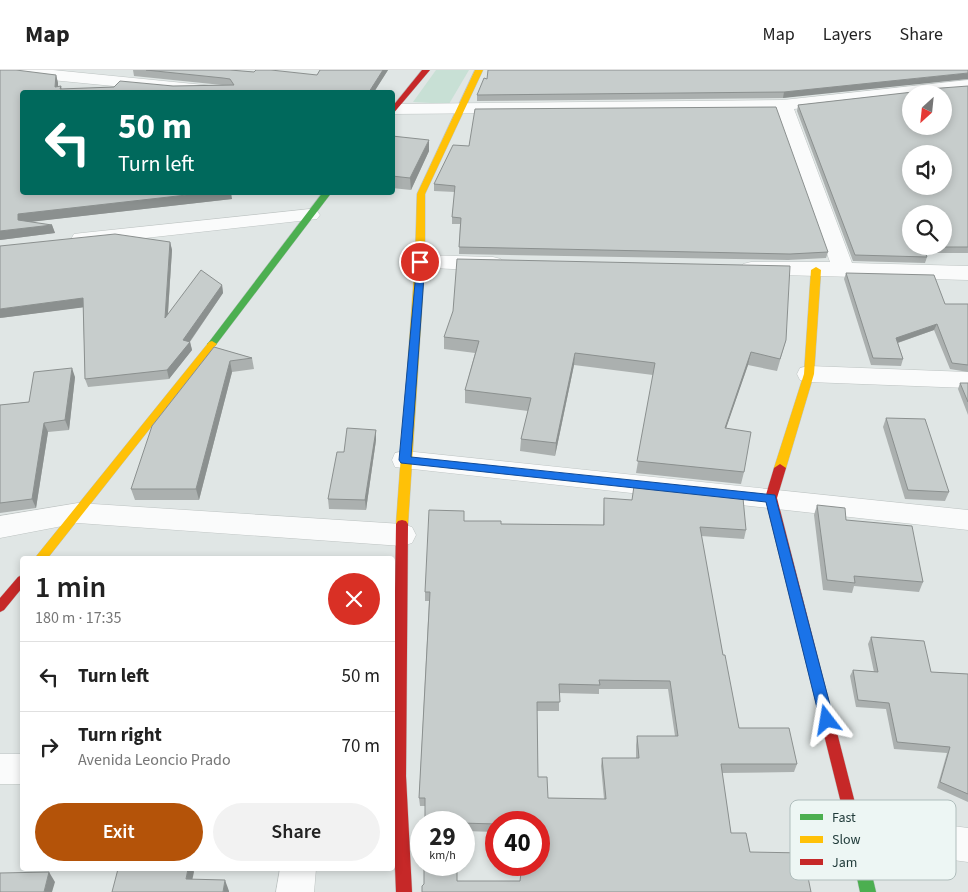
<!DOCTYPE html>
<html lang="en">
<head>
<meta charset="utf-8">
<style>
	body { margin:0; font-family:"Source Sans 3",sans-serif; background:#f2f2f2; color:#222; height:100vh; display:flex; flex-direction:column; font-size:19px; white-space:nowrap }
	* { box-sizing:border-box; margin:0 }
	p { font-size:16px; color:#767676 }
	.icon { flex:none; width:28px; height:28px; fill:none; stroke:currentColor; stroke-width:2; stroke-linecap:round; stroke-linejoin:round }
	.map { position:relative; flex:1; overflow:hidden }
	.details { position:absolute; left:20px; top:486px; width:375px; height:315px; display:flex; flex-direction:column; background:#fff; border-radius:5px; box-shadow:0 2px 8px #0003 }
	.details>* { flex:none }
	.top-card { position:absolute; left:20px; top:20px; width:375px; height:105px; border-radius:5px; box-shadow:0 2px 8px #0003; background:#00695c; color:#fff; overflow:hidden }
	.needle { width:32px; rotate:207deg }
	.buttons { position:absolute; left:902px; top:15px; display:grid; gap:10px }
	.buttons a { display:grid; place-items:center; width:50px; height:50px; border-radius:50%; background:#fff; box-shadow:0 2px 8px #0003; font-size:25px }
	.speed { position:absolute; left:410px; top:741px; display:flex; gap:10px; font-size:25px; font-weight:700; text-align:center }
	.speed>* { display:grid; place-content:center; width:65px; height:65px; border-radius:50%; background:#fff; box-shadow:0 2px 8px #0003; line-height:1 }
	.speed small { font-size:12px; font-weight:400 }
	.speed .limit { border:8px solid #d22; background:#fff; color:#111 }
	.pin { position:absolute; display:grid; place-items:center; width:42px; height:42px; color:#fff; margin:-21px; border:2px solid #fff; border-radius:50%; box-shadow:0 1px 5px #0007 }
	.me { position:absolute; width:55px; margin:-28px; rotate:346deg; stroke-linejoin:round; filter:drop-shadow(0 0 4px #0008) }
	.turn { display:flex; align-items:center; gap:18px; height:105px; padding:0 15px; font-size:22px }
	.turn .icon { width:65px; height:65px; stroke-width:2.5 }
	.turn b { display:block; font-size:35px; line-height:42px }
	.round { display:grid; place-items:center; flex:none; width:52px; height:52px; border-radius:26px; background:#f2f2f2 }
	.headline { display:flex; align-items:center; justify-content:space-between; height:85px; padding:0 15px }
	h1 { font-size:30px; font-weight:600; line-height:38px }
	.action { display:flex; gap:10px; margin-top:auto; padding:10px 15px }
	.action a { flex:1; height:58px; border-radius:30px; background:#b45309; color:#fff; font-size:20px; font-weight:600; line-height:58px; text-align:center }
	.action a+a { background:#f2f2f2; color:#222 }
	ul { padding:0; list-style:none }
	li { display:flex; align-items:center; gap:15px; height:70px; padding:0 15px; border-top:1px solid #e0e0e0 }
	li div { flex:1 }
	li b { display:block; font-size:19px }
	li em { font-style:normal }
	header { display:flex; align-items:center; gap:30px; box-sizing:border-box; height:70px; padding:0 25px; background:#fff; border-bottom:1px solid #e0e0e0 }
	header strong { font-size:24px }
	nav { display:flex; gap:28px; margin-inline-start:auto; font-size:18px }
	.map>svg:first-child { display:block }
</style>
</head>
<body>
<header>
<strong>Map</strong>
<nav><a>Map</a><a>Layers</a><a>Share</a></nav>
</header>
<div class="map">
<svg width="968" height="822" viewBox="0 0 968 822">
	<rect width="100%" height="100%" fill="#e0e6e5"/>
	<path fill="#c8e0d5" d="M436,0H469L449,34L413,32Z"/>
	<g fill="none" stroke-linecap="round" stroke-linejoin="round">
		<g stroke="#bdc3c2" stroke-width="1">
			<g id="street">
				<path d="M0,0H53L224,17L230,18L233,22H175L0,5Z"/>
				<path d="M968,10V20L911,24V26L794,39L852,193L968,196V210L743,204L740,199L743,194L751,192H830L776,41L392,44V34L783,30Z"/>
				<path d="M310,139L317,141L320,145L317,149L82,175L74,174L71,169L74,164L82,163Z"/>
				<path d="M420,185L493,187L501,189L504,194L501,199L493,201L412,197L409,192L412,187Z"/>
				<path d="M809,296L968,302V318L809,312L800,310L797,304L800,298Z"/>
				<path d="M405,381L968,440V460L395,397L392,390L395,383Z"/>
				<path d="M78,433L402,454L412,457L416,465L412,473L402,476L78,453L0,468V446Z"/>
				<rect x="0" y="684" width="22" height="30"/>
				<path d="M855,743L968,758V792L855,777L842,772L837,760L842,748Z"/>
				<path d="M280,799H316L314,822H276Z"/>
			</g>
		</g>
		<g stroke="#bcc4c3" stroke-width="1">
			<g id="fast">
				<path d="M323,122H332L215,276H209L207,274L209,272Z"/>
				<path d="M848,726L853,728L855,733L876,822H860L841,733L843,728Z"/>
			</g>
		</g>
		<g stroke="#bcc4c3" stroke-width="1">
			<g id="slow">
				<path d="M475,0H483L425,124V192L408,454L406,457H398L396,454L415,192L417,124Z"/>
				<path d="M816,197L821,200L814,304L786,398L780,402L774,398L804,304L811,200Z"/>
				<path d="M212,271L217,274L215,276L47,489H34L209,272Z"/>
			</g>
		</g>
		<g stroke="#bcc4c3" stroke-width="1">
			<g id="jam">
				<path d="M422,0H430L392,45V37Z"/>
				<path d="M780,394L786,398L777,428L855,733L853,738L848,740L843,738L841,733L765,428L774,398Z"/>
				<path d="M402,450L406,451L408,454L406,706L412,822H396L392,723L396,454L398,451Z"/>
				<path d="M22,505V518L4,540L0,542V528L18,507Z"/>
			</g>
		</g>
		<use href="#street" fill="#fafbfb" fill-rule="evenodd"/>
		<use href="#fast" fill="#4caf50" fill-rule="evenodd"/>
		<use href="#slow" fill="#ffc107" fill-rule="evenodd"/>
		<use href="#jam" fill="#c62828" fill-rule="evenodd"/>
	</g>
	<g fill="#abb0af" fill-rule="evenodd">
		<path d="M0,0L56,5L58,13V17L61,16L62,19L222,15L134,6L133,0H230L254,2L317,5L320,0H388L374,22H22L232,129L28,152L52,155L55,163L0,170Z"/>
		<path d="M968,0L783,28L477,31V25Z"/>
		<path d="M968,16V183H925L927,187L925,193L853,191L797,41L798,35Z"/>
		<path d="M392,66L429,81L411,120L392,118Z"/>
		<path d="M469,76L828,182L826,188L788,190L459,184L460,154H452V147L455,122L434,121V114Z"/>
		<path d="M170,172L172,180L168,244L222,215L223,223L190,272L192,280L169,309L88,317L85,309L83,237L0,248Z"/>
		<path d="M846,203L945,234H968V302L950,299L934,260L898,273L903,289L901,296L871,295L844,209Z"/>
		<path d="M444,267L786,270L777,301L748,295L726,358L744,402L741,414L636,403L653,305L574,295L555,386L520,381L521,369L528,341L465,333V320L475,283L444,279Z"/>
		<path d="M214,277L252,288L254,299L232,302L199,430H135L131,419Z"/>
		<path d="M75,307L69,360L48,362L36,438L0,443V335L29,332Z"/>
		<path d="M960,313H968V345L958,319Z"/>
		<path d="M886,348L949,422L945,431L905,429L883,357Z"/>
		<path d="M376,360V370L366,440L329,439L328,429L344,382Z"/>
		<path d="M604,428L746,460L744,469L701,466L723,585L739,658L797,694L794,702L722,703L731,763L750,782L811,822L458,811H520L539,752H496V762L464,761V752L425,736H420L419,728L429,531H425V522L501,454L603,455ZM599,619H668L675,666H637L636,675V688H602L601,696L604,729L548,728L538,707L537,641H559V623L599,624Z"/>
		<path d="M817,435L846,450L923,512L919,522L854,516L852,523L823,520L814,445Z"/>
		<path d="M871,567L931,602L968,604V732L937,718L947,683L894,679L886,639L856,637L850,606L853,600L874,602L868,574Z"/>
	</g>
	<g fill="#8b908f">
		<path d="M383,0H388L374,22H369Z"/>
		<path d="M968,3V9L783,28L784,22Z"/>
		<path d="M56,5L58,13V22L55,17Z"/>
		<path d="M429,70V81L411,120L410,108Z"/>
		<path d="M213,122H231L232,129L21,153L18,150V144Z"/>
		<path d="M52,155L55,163L0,170V161Z"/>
		<path d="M170,172L172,180L167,256L165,248Z"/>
		<path d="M222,215L223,223L188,274L190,272L192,280L169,309L167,300L183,270Z"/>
		<path d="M83,228L86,237L0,248V239Z"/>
		<path d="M937,254L934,260L894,274L896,268Z"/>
		<path d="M751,282L748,295L722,370L725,358Z"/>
		<path d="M575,283L574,295L555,386L556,373Z"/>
		<path d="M230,291L232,302L199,430L196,419Z"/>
		<path d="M72,298L75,307L69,360L65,350Z"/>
		<path d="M44,353L48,362L36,438L32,429Z"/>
		<path d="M376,360V370L366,440L365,430Z"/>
		<path d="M188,799H193L194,802L190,820L186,809Z"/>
		<path d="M49,802L55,812L52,822H44Z"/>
		<path d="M225,810L229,821V822H223Z"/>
	</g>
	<g fill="#c7cdcc" stroke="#8b908f" fill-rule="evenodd">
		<path d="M0,0H16L56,5L55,17L61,16L60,19L114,17L120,11L173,16L234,15L230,9L223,8L146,0H230L254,2L256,0H271L317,5L320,0H383L369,22H22V122H213L18,144V150L52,155L0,161Z"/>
		<path d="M488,0H968V3L784,22L477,25L484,8L487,9Z"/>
		<path d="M968,16V177H923L927,187L855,185L798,35L913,22L915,20ZM911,24H944V56H911ZM911,84H944V116H911ZM911,144H944V176H911Z"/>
		<path d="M776,37L828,182L790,184L459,177L461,148L452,147L455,116L434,114L453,75L469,76L475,39Z"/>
		<path d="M392,66L429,70L410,108L392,106Z"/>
		<path d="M115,164L170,172L165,248L201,200L222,215L183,270L190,272L167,300L85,309L83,228L0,239V176Z"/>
		<path d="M457,189L790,196L786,270L780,289L751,282L725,358L751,362L744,402L637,391L655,293L575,283L556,373L521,369L531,328L465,320L479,271L444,267L453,241Z"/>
		<path d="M846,203L934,205L945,234H968V295L952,293L937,254L896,268L903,289L873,288Z"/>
		<path d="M214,277L252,288L230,291L196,419H131L152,356Z"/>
		<path d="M72,298L65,350L44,353L32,429L0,433V335L29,332L34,302Z"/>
		<path d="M960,313H968V332Z"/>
		<path d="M886,348L925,349L949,422L908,420Z"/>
		<path d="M347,358L376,360L365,430L328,429L337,382H344Z"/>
		<path d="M634,416L743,428L746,460L700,457L723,585H725L739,658H789L797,694H721L731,763H746L750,782L803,783L811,822H422V816L424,814V795H457V811H520L522,795H539V752H496V754L425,752V728H419L430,522H425L429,440L464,441V451H501V454L604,455V428L632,430ZM599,610L670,611L678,666H637L639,688H602L606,729L548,728L547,707H538L537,632H560L559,614L600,615Z"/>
		<path d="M817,435L845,438L846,450L912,456L923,512L854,506L855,513L827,510Z"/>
		<path d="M871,567L924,571L931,602L968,604V724L940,712L950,677L897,672L889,633L858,630L853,600L878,602Z"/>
		<path d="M118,799H188L186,809L225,810L223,822H112Z"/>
		<path d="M49,802L44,822H0V803Z"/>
	</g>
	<path fill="#1a73e8" stroke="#114b97" d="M417,191L425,192L411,387L775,425L834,650L832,654H822L820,650L766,432L401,393L399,390Z"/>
	<rect x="790" y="730" width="166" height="80" rx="8" fill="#edf6f4" stroke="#afbdbc" stroke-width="1"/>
	<rect x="800" y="744" width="23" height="6" fill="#4caf50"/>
	<rect x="800" y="766" width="23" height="7" fill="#ffc107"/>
	<rect x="800" y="789" width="23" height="6" fill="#c62828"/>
	<g font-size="14" fill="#1e3938">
		<text x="832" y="752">Fast</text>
		<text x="832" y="774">Slow</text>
		<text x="832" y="797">Jam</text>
	</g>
</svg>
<div class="buttons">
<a><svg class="needle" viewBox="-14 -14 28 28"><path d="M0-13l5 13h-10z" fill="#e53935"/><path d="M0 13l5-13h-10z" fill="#767676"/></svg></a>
<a><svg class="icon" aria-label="sound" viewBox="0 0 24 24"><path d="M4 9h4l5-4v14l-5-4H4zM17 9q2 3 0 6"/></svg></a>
<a><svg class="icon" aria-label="search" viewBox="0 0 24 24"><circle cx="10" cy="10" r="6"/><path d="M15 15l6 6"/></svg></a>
</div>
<div class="speed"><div>29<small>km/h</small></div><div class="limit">40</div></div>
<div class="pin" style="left:420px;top:192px;background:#d93025"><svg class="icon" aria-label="arrive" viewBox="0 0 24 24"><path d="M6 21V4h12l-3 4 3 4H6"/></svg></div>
<svg class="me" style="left:827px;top:650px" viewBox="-20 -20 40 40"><path d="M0-17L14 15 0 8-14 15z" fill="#1a73e8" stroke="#fff" stroke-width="4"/></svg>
<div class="top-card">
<div class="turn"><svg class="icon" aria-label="left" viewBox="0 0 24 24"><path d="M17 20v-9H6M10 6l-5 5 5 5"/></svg><div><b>50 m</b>Turn left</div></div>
</div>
<section class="details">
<div class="headline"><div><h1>1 min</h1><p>180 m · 17:35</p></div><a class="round" style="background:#d93025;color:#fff"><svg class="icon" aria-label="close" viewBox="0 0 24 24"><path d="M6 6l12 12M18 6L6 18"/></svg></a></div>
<ul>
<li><svg class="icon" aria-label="left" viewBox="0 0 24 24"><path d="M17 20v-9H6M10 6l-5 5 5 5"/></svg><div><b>Turn left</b></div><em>50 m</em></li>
<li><svg class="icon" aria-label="right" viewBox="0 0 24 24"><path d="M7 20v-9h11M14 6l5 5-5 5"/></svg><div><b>Turn right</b><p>Avenida Leoncio Prado</p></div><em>70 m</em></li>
</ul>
<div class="action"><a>Exit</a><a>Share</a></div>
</section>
</div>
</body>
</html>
